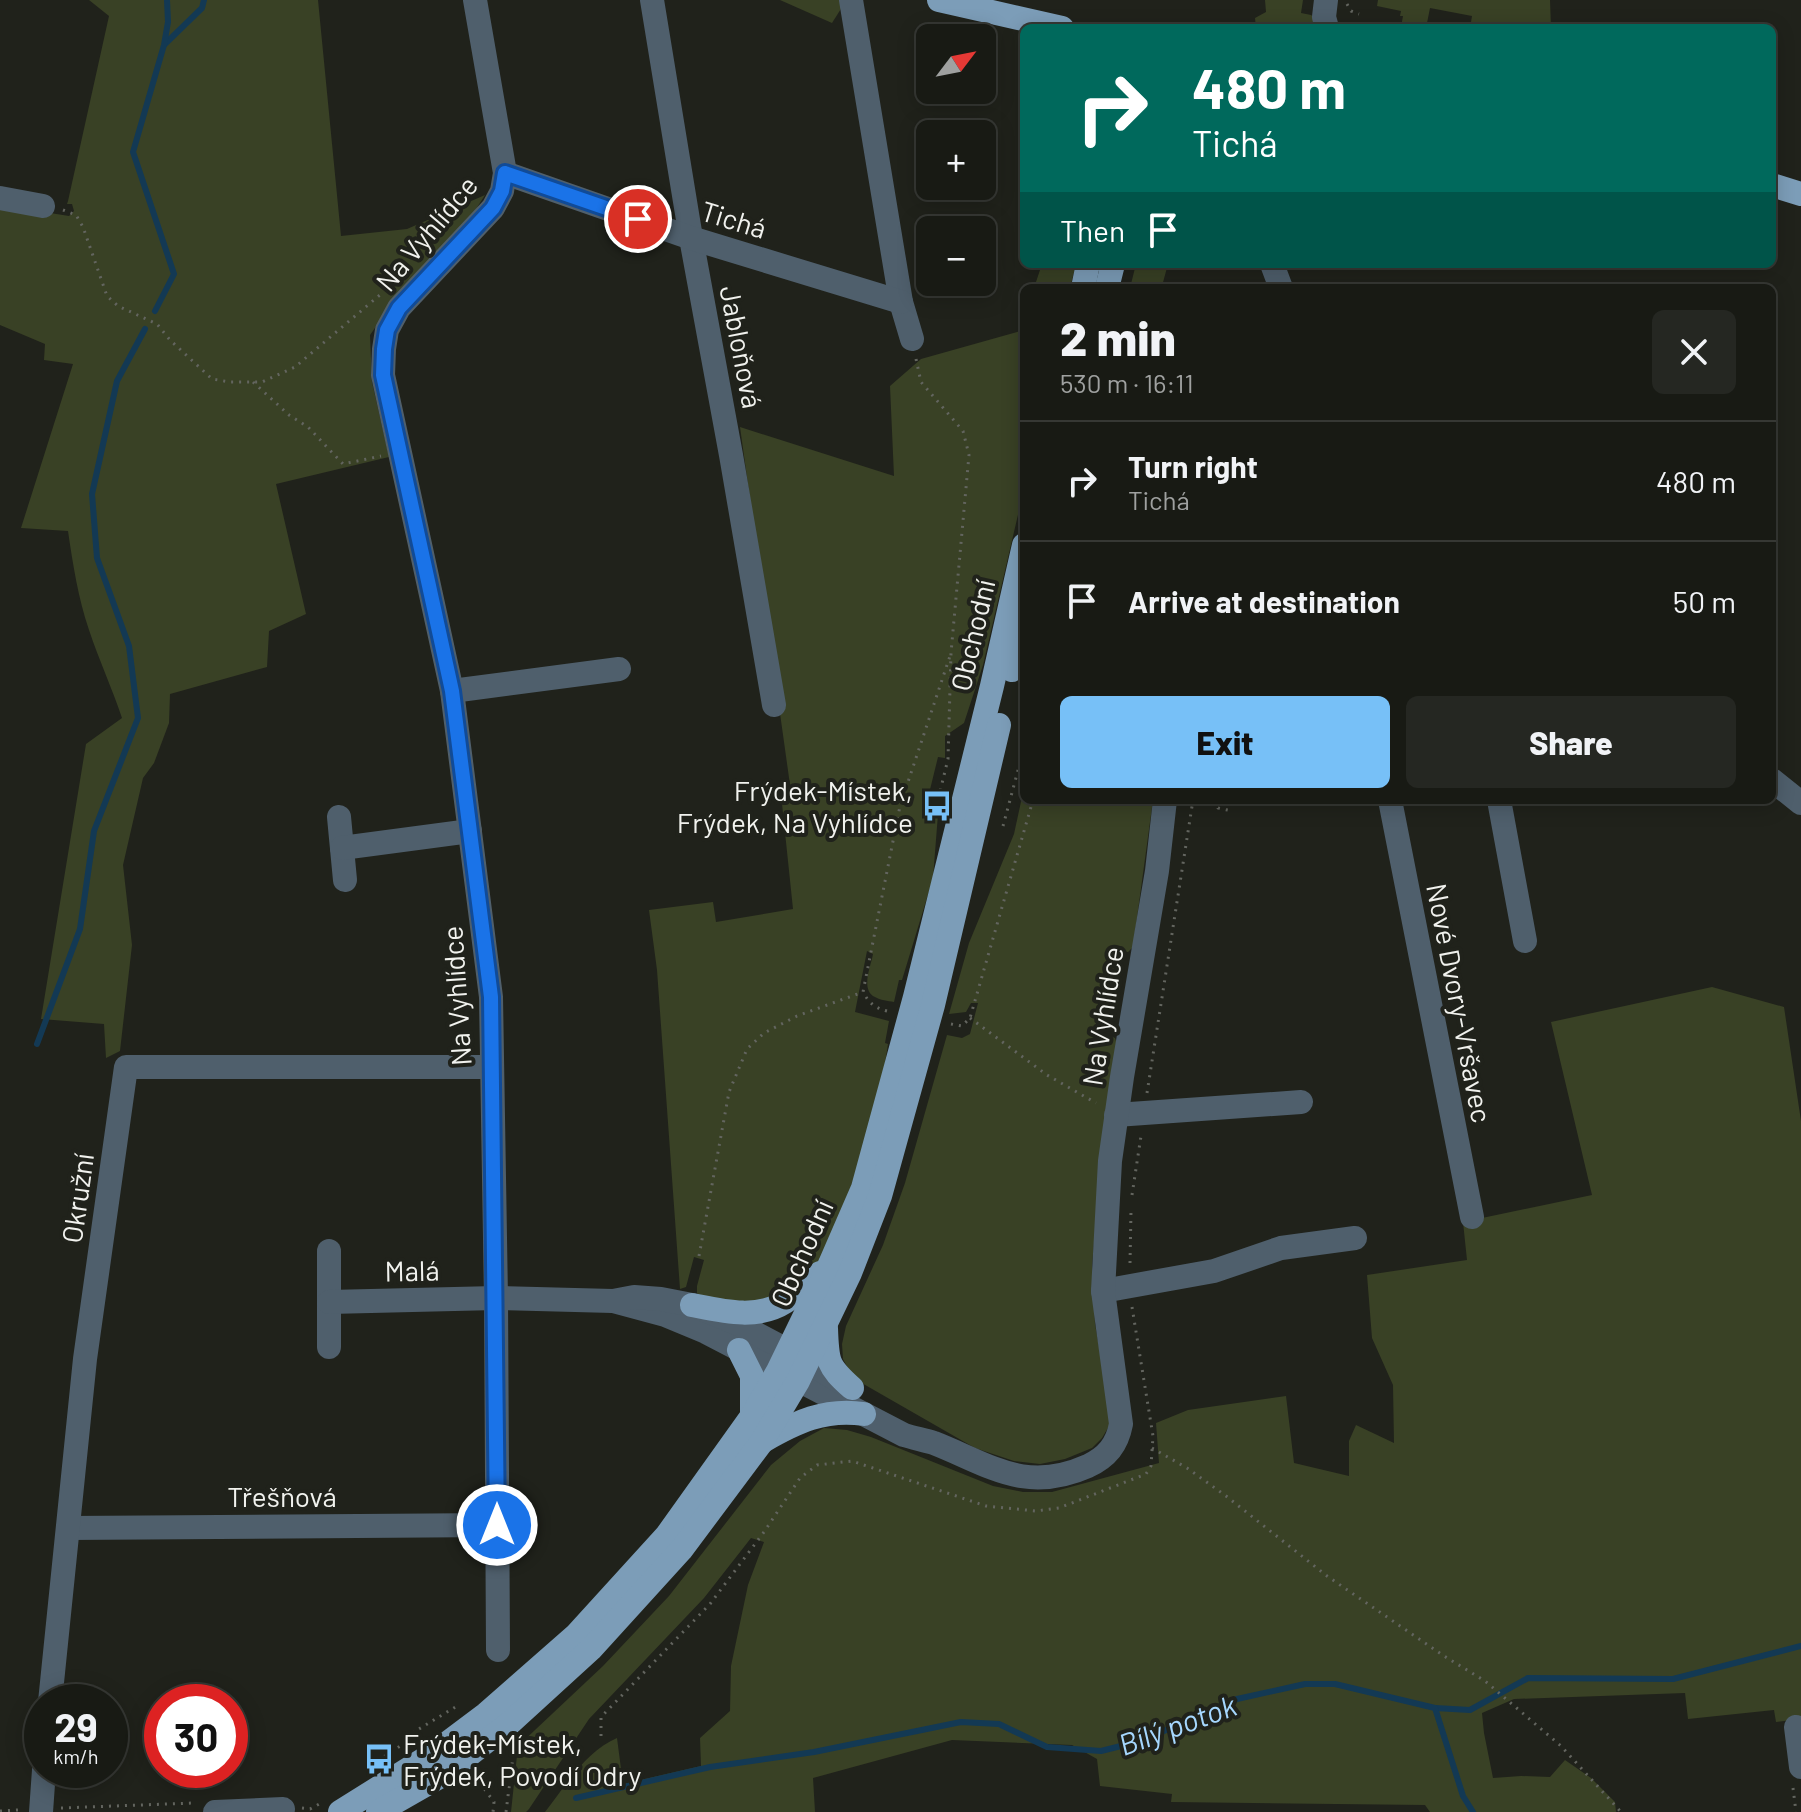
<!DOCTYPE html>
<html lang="en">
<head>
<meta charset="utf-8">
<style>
	body { margin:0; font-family:Barlow,sans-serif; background:#252722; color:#f1f3f6; height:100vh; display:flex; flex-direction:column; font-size:30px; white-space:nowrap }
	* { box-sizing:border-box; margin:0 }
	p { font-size:26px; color:#9fa1a0 }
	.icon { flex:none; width:44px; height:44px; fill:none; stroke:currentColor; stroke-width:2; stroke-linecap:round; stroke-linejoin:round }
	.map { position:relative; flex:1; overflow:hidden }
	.side { position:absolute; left:1020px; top:284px; width:756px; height:520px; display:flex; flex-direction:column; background:#181a14; border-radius:12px; box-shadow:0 4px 20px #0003,0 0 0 2px #363834 }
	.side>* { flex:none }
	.guide { position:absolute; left:1020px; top:24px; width:756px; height:244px; border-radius:12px; box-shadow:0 4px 20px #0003,0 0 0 2px #363834; background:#00695c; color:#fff; overflow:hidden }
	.needle { width:52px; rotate:58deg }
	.tools { position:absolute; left:916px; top:24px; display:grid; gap:16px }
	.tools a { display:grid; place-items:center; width:80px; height:80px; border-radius:12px; background:#181a14; box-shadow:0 4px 20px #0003,0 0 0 2px #363834; font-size:40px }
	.speed { position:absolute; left:24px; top:1684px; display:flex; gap:16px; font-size:40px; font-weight:700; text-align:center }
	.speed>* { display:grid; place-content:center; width:104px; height:104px; border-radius:50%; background:#181a14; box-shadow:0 4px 20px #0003,0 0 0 2px #363834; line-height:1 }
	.speed small { font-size:20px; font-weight:400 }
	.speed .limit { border:12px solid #d22; background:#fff; color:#111 }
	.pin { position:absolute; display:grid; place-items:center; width:68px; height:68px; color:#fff; margin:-34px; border:4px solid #fff; border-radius:50%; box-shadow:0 2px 8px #0007 }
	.me { position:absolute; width:88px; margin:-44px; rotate:0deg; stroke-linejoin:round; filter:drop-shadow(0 0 6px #0008) }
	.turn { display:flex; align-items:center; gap:28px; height:168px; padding:0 40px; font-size:36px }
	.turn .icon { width:104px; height:104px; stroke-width:2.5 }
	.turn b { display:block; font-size:56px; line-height:68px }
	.then { display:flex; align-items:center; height:76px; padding:0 40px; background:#0003; gap:16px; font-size:30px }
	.round { display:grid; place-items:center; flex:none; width:84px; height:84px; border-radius:12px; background:#252722 }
	.summary { display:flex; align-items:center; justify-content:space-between; height:136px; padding:0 40px }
	h1 { font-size:48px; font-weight:800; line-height:60px }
	.button { display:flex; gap:16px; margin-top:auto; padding:16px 40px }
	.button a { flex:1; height:92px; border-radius:12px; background:#77c0f7; color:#111; font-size:32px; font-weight:800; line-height:92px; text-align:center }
	.button a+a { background:#252722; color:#f1f3f6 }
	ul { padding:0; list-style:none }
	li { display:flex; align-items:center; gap:24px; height:120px; padding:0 40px; border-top:2px solid #363834 }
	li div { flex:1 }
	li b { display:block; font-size:30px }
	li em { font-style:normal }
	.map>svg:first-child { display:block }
</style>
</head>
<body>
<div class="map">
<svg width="1801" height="1812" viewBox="0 0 1801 1812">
	<rect width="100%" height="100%" fill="#20221b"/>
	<g fill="#394125">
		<path d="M89,0H318L341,236L407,229L485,195L462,231L389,308L370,335L372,382L389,457L276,484L306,614L269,631L267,667L170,694L169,723L154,763L143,778L123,865L132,945L120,1051L106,1058L104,1024L41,1019L86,744L122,718C112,688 99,660 89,630C78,597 73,565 68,531L21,528L73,364L44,360L45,344L0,325V205L69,216L74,211L72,204H67L68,201L109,16Z"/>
		<path d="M780,0H843L844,4L832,23Z"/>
		<path d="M1265,0H1303L1301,13L1311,15L1317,20V28H1256L1255,18L1266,12Z"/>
		<path d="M1378,0H1550L1551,28H1470L1472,16L1430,8L1426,28L1401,27L1403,16H1400L1401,11L1377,6Z"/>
		<path d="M1042,264H1076L1070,288H1034Z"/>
		<path d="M1136,264H1168L1162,286L1184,284L1185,288H1130Z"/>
		<path d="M1024,330V489L983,665L964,723L945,736V758L938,757L925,810L938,814L933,878L902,980H899L894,1002C888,1001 880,1000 875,997C860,990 871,966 873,954L867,951L855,1012L889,1021L885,1043L888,1044L880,1095L849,1194L821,1259L807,1276L759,1305L703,1298L697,1293V1286L704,1260L694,1257L686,1287L680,1289L657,970L649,910L713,902L716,922L793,909L781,794L791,792L740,427L894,476L890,386L921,359Z"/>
		<path d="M1024,788V800H1153L1133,947L1128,952L1117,951L1104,1033L1115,1038L1117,1044L1101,1163L1092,1265L1095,1324L1112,1421L1102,1438L1092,1448L1065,1459L1040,1464L1014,1461L975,1448L853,1378L843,1359L842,1344L846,1326L883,1245L905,1183L947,1035L962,1038L970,1034L978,1003H971L966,1012L949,1014L969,943L1014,834Z"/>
		<path d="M1712,987L1784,1007L1801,1121V1719L1776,1722L1774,1710L1688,1719L1685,1693L1514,1699L1482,1713L1484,1733L1493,1778L1521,1776L1550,1777L1565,1760L1591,1778L1615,1802L1616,1812H1430L1425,1805L1171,1802L1172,1794L1100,1786L1097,1759L1072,1745L952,1740L813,1778L815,1812H545C566,1785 586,1751 617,1738L623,1784L701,1766L700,1738L730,1711L731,1666L748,1585L764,1542L751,1538L704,1598L589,1719L529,1809L526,1812H511L518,1746L603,1666L669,1596L771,1465L800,1441L824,1428L847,1430L871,1437L993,1486L1023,1492H1052L1159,1463L1156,1423L1188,1410L1286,1396L1294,1463L1349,1476V1441L1356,1425L1394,1443L1393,1385L1372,1338L1367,1275L1467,1260L1463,1222L1592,1195L1551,1022Z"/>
	</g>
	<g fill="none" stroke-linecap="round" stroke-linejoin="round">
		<g stroke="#133954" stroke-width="6">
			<path d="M165,44L202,8L204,0"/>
			<path d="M155,311L174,274L133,152L164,45L168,22L167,0"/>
			<path d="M37,1044L80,929L94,831L138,718L129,646L97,558L92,494L117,381L145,329"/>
			<path d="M1435,1708L1470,1710L1528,1678L1673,1679L1801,1646"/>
			<path d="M576,1798L710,1767L814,1752L961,1722L999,1724L1047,1747L1101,1751L1141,1741L1237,1699L1305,1684H1335L1435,1708L1463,1796L1473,1812"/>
		</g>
		<g stroke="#63655f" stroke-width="3" stroke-dasharray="2 6" stroke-linecap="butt">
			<path d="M1347,4L1351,11L1359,14"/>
			<path d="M63,210L76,215L83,227L107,296L118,306L157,324L170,340L212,379L230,382H262L295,367L381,294"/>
			<path d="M916,359L921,382L963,431L969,455L951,653L948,759L935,812"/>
			<path d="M253,382L289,415L308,427L343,464L381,456"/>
			<path d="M1217,800L1218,808L1232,811"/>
			<path d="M1003,826L1024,748"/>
			<path d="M887,1011C875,1008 869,1003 863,992L900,806L950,656"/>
			<path d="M970,1018L1047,1075L1096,1103"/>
			<path d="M951,1024L962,1026L970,1018L1033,800"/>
			<path d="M1147,1093L1193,800"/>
			<path d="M1132,1195L1141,1136"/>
			<path d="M699,1256L729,1092L747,1049L764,1033L797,1016L863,992"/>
			<path d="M1130,1263L1131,1211"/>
			<path d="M1152,1448L1187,1468L1226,1496L1327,1576L1444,1656L1485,1681L1561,1746L1621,1812"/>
			<path d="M601,1736V1717L710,1604L764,1532L800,1478L817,1465L852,1461L986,1506L1036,1511L1059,1508L1146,1474L1151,1466L1153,1436L1132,1307"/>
			<path d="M371,1765L411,1739L409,1735L457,1706"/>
			<path d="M475,1776L494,1802L493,1812"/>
			<path d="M1793,1788L1796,1812"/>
			<path d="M61,1808L194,1803"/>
			<path d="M302,1808L310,1809L321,1803"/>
			<path d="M0,1811L18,1810"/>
			<path d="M506,1812L514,1748"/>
		</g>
		<g stroke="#4f5f6c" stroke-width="24">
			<path d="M475,0L505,173L502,191L493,208L399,308L387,330L384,349L383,375L452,691L491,997L496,1298L498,1650"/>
			<path d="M652,0L691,238L731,455L774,705"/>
			<path d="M851,0L901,302L912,339"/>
			<path d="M1326,0L1324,17L1327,28"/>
			<path d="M505,173L691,238L901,302"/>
			<path d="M0,198L43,206"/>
			<path d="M1272,264L1281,288"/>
			<path d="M452,691L619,669"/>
			<path d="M1772,780L1801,803"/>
			<path d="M1390,800L1472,1217"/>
			<path d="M1499,800L1525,941"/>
			<path d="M339,817L345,880"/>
			<path d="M342,848L470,831"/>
			<path d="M1116,1115L1301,1102"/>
			<path d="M329,1251V1347"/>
			<path d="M1103,1291L1214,1271L1281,1248L1355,1238"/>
			<path d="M613,1301L665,1315L706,1332L904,1435C914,1438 924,1440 934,1443C990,1465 1025,1494 1088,1466C1107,1457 1117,1445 1121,1424L1103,1291L1110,1161L1122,1077L1157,871L1165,800"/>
			<path d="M329,1302L496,1298L613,1301L634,1297L661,1299L692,1305L736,1323L789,1351L849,1387"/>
			<path d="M68,1528L497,1525"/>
			<path d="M50,1702L85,1359L126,1067H492"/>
			<path d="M1796,1727L1801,1767"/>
			<path d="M41,1812L44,1770"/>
			<path d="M215,1812L283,1809"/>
		</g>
		<g stroke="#7c9db8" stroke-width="24">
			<path d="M939,0L1062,28"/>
			<path d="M1772,185L1801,194"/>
			<path d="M1083,288L1088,264"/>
			<path d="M1107,288L1113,264"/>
			<path d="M1012,670L1024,622"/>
			<path d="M692,1305C722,1311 757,1320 785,1302C798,1294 809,1284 820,1273"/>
			<path d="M826,1328C827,1361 827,1366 852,1388"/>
			<path d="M739,1350L752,1376V1412"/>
			<path d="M763,1441C796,1422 825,1408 864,1414"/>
			<path d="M340,1812L434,1753L486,1714L576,1635L667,1535L752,1416L778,1371L830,1264L863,1188L915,997L992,686L1024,545"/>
			<path d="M378,1812L446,1773L511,1722L591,1649L681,1550L761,1443L798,1381L850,1273L880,1196L933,1005L999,725"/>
		</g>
	</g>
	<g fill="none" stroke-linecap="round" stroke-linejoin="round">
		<g stroke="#114b97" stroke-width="20">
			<path id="route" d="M497,1525L491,997L452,691L383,375L384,349L387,330L399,308L493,208L502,191L505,173L638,219"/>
		</g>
		<use href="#route" stroke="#1a73e8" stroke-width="14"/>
	</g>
	<defs>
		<g id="bus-bare" transform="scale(2.4)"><path d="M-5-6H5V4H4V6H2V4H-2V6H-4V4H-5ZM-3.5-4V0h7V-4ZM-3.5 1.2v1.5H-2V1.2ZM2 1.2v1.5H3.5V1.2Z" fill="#77c0f7" stroke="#20221b" stroke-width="2.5" paint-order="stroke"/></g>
	</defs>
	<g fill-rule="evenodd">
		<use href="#bus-bare" x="937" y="806"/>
		<use href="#bus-bare" x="379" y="1759"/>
	</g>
	<g text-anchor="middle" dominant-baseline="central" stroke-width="8" stroke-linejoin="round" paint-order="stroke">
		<g font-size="28" fill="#f1f2ee" stroke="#20221b">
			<text transform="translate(734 219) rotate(17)">Tichá</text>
			<text transform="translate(426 233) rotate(-50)">Na Vyhlídce</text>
			<text transform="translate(742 347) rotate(79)">Jabloňová</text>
			<text transform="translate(972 635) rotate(-77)">Obchodní</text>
			<text transform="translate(456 996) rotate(-94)">Na Vyhlídce</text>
			<text transform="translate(1460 1003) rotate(79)">Nové Dvory-Vršavec</text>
			<text transform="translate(1102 1016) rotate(-81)">Na Vyhlídce</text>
			<text transform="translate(77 1198) rotate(-82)">Okružní</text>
			<text transform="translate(801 1253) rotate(-66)">Obchodní</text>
			<text transform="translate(412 1270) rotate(-1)">Malá</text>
			<text x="282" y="1496">Třešňová</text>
		</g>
		<g font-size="28" fill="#f1f2ee" stroke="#20221b" text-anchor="end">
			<text x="913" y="790">Frýdek-Místek,<tspan x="913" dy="32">Frýdek, Na Vyhlídce</tspan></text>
			<text x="403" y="1743" text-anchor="start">Frýdek-Místek,<tspan x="403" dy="32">Frýdek, Povodí Odry</tspan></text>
		</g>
		<g font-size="30" font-style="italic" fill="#a6d7fe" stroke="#20221b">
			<text transform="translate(1177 1724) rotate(-20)">Bílý potok</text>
		</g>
	</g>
</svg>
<div class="tools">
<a><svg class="needle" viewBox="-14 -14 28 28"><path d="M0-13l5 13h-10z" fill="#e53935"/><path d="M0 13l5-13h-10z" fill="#9fa1a0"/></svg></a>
<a>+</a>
<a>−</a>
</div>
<div class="speed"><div>29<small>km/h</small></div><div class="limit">30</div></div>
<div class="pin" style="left:638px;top:219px;background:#d93025"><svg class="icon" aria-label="arrive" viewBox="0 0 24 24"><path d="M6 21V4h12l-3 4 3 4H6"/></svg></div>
<svg class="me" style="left:497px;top:1525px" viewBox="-20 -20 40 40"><circle r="17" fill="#1a73e8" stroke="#fff" stroke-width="3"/><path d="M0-11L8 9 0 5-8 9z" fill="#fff"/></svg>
<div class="guide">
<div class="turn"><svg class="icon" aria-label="right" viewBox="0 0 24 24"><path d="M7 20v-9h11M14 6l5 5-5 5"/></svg><div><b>480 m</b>Tichá</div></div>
<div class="then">Then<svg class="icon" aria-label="arrive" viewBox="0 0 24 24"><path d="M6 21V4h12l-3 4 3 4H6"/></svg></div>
</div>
<section class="side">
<div class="summary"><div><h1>2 min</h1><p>530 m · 16:11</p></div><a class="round"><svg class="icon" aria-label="close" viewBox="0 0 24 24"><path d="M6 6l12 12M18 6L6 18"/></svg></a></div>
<ul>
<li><svg class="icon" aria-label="right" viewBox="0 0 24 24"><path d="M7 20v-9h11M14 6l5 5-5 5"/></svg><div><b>Turn right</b><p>Tichá</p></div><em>480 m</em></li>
<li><svg class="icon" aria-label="arrive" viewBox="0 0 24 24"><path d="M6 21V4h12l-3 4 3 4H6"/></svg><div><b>Arrive at destination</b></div><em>50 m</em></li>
</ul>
<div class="button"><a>Exit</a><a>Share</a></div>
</section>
</div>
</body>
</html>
